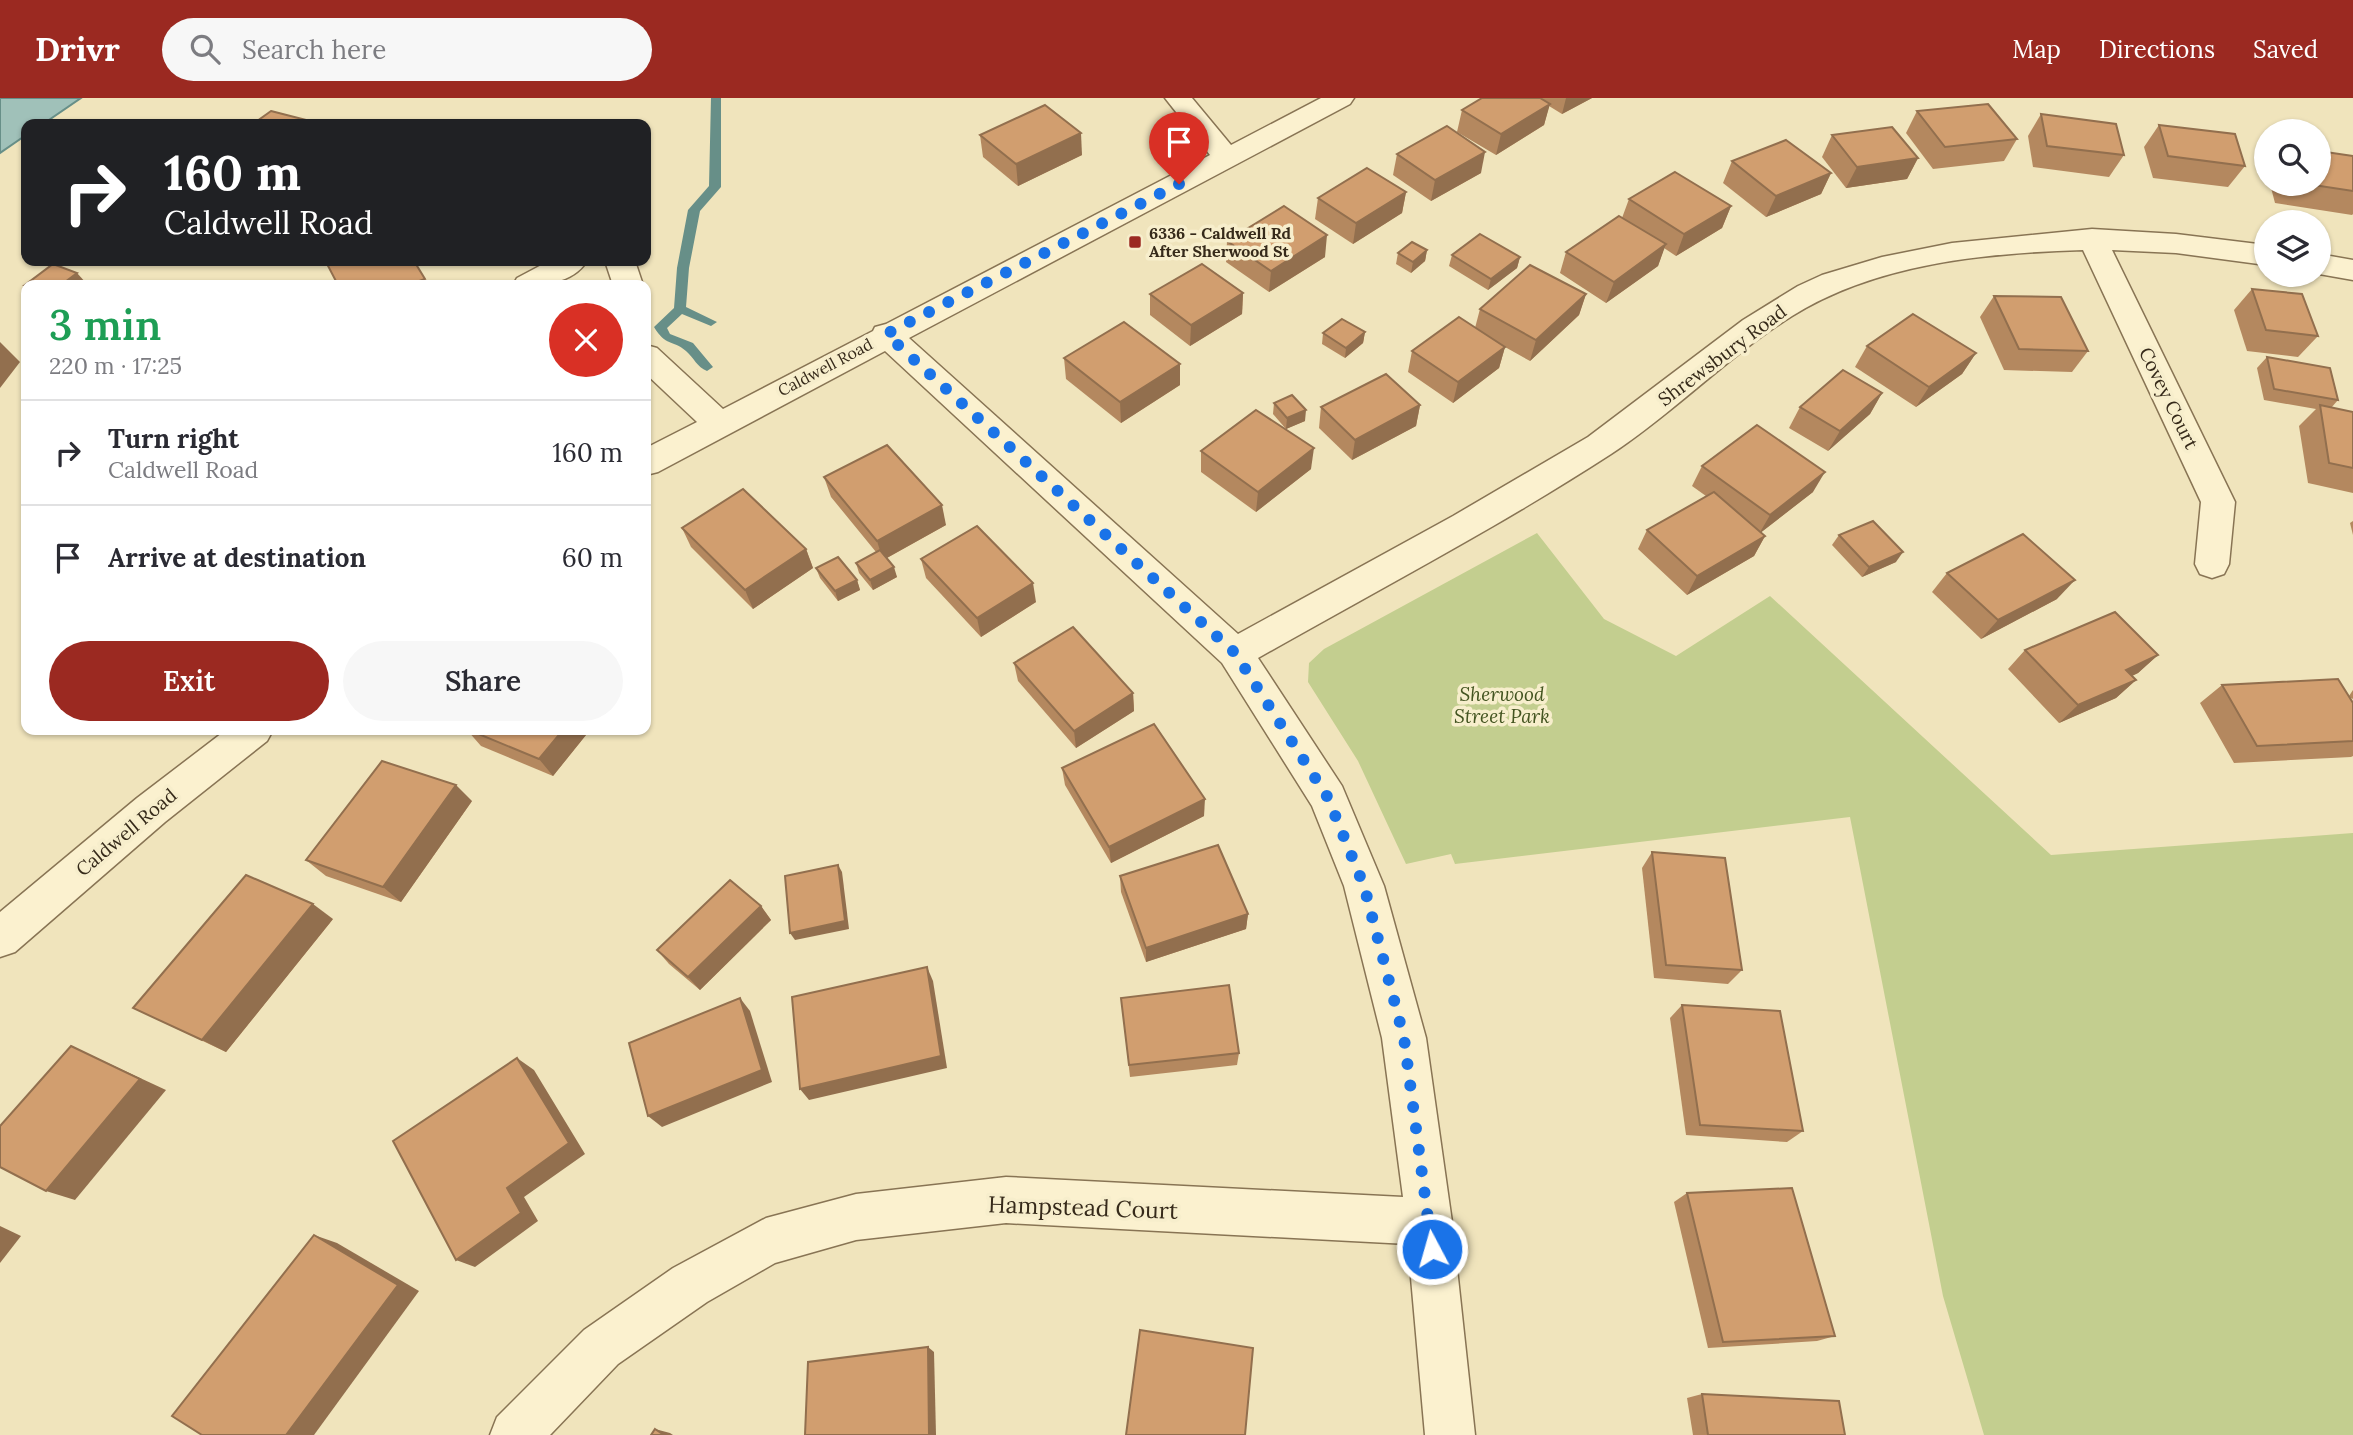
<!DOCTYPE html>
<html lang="en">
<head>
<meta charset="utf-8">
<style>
	body { margin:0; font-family:Lora,serif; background:#f7f7f7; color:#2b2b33; height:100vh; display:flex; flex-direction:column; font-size:26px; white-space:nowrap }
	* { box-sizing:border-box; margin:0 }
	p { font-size:23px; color:#7c7c81 }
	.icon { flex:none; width:38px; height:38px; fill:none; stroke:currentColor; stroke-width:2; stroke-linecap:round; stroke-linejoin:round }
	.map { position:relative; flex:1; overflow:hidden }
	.side { position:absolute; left:21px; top:182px; width:630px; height:455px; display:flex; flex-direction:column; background:#fff; border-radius:14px; box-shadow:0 2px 5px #0004 }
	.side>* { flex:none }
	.guide { position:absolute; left:21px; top:21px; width:630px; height:147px; border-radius:14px; box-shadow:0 2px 5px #0004; background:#202124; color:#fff; overflow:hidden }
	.buttons { position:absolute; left:2254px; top:21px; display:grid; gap:14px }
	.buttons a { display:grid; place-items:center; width:77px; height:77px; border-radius:50%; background:#fff; box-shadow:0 2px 5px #0004; font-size:35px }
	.pin { position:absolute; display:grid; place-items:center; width:60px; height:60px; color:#fff; margin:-72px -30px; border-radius:50% 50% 50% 0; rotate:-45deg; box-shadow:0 0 7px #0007 }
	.pin .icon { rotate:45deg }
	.me { position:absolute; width:77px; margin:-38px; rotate:354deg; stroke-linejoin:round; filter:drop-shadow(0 0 5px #0008) }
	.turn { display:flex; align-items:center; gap:24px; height:147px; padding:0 28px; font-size:32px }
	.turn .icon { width:91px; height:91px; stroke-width:2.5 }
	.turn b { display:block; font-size:49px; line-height:60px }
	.round { display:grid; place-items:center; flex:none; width:74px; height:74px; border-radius:37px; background:#f7f7f7 }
	.summary { display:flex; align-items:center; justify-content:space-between; height:119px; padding:0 28px }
	h1 { font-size:42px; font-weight:600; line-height:52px; color:#1e9e55 }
	.button { display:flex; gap:14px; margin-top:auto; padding:14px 28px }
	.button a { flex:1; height:80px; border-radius:42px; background:#9b2921; color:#fff; font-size:28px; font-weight:600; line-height:80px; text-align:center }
	.button a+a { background:#f7f7f7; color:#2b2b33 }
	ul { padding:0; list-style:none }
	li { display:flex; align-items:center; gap:21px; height:105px; padding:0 28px; border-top:2px solid #e1e1e2 }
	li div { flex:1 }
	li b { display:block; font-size:26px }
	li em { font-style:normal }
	header { display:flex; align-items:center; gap:42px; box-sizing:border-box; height:98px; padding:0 35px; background:#9b2921; color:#fff }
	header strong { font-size:33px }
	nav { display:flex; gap:38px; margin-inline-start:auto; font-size:24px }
	.search { width:490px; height:63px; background:#f7f7f7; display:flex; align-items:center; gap:18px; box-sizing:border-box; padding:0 24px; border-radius:38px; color:#7c7c81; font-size:26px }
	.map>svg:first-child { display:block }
</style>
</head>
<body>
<header>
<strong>Drivr</strong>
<div class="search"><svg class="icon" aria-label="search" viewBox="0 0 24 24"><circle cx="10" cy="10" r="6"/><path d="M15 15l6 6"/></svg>Search here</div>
<nav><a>Map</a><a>Directions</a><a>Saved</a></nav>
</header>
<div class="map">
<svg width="2353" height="1337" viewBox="0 0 2353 1337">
	<rect width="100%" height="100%" fill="#f0e4bc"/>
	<path fill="#c3ce8f" d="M1537,435L1604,521L1676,558L1770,498L2051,757L2353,735V1337H1984L1943,1198L1850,719L1455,766L1451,756L1406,766L1358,663L1308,584L1309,565L1324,551Z"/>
	<path fill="#a0c1b9" stroke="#678f88" stroke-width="2" d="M0,0H81L43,26H26V37L0,55Z"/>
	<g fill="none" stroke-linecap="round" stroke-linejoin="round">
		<path fill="#678f88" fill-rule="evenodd" d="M711,0H721V89L700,113L689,170L686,209L717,224L711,228L682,216L667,230L670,236L693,245L713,269L707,273C697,269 694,260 686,253C672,241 666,249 654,229L674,210L677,170L688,112L709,88Z"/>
		<g stroke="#887454" stroke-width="3">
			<g id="minor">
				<path d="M1165,0H1192L1231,47L1321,0H1354L1350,6L909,240L1238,536L1453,418L1588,339L1743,222L1798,188L1822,177L1882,159L1952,145L2092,131L2176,136L2266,147V167L2176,155L2112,152L2235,404L2229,466L2224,476L2212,480L2200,476L2195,466L2201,404L2083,152C1985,155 1877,165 1792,218C1728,258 1675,314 1611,356C1497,430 1376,493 1258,560L1342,688L1384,788L1426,940L1452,1124L1475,1337H1425L1408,1146L1006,1125L856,1142L775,1165L707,1204L618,1266L550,1337H490L497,1319L584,1232L673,1170L766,1120L856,1096L1006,1079L1403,1099L1382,940L1344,788L1312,708L1222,565L885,253L658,374L646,377V350L697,324L646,276V247L657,250L723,311L873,233L875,229L886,226L1210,57Z"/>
				<path d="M2319,156L2353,162V182L2319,176Z"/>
				<path d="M549,163H587C571,188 539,187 513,187L517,180Z"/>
				<path d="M605,163H635L643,187H613Z"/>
				<path d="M226,632H273L267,643L165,724L15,854L0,859V814L137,700Z"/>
			</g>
		</g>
		<use href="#minor" fill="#fbf1cf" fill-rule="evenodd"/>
	</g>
	<g fill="#b4885f">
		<path d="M1482,0H1592L1562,16L1549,8L1544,27L1496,57L1457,34L1462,12Z"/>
		<path d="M1917,13L2017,41L2004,63L1933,71L1906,35Z"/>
		<path d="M2041,16L2124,57L2109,79L2033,69L2028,38Z"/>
		<path d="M2159,27L2245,68L2228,89L2153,80L2144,49Z"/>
		<path d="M980,37L1082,57L1018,88L983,59Z"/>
		<path d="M1832,37L1918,60L1907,81L1846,90L1822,59Z"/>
		<path d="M1397,56L1481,75L1431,103L1393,77Z"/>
		<path d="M2353,58V116L2352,117L2275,105L2270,86H2319Z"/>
		<path d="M1732,63L1831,75L1821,96L1766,119L1723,85Z"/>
		<path d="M1406,94L1402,115L1353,146L1315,121L1318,100Z"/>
		<path d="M1629,101L1731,108L1722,130L1676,158L1664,150L1658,168L1606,205L1560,175L1566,154L1622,120Z"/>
		<path d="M1227,143L1325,159L1269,194L1226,164Z"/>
		<path d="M1427,152L1425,163L1411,175L1396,166L1398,155Z"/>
		<path d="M1452,157L1520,159L1517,170L1488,192L1449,168Z"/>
		<path d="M2252,191L2318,238L2298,259L2247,253L2234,212Z"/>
		<path d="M1243,195L1242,216L1190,248L1150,217V196Z"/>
		<path d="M1586,196L1579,217L1530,263L1505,249L1499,270L1453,305L1408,274L1412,253L1475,230L1480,211Z"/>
		<path d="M1994,198L2088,253L2072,274L2004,272L1980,219Z"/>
		<path d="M1365,234L1363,245L1345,260L1322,246L1323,235Z"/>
		<path d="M1867,248L1976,255L1962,276L1916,309L1855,269Z"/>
		<path d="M2267,259L2338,302L2331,310L2353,314V395L2308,385L2299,328L2316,311L2264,302L2257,270Z"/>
		<path d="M1064,260L1180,266V287L1121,325L1066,281Z"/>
		<path d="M1882,295L1870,316L1828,353L1789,330L1800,309Z"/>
		<path d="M1274,305L1305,323L1286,331L1273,316Z"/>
		<path d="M1420,307L1416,328L1352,362L1319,330L1321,309Z"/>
		<path d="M1201,353L1311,371L1256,414L1201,374Z"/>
		<path d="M1702,368L1813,394L1761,434L1765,438L1754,458L1687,497L1638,451L1647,432L1706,398L1692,388Z"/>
		<path d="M824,379L946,427L887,460L897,479L873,492L859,475L856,465L876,454L831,399Z"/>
		<path d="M2353,423V437L2350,425Z"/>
		<path d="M682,430L806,451L813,470L753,511L691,449Z"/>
		<path d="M1839,437L1896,464L1862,479L1832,447Z"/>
		<path d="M921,461L1036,504L981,539L926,480Z"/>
		<path d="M816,470L857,482L860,492L838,503L820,480Z"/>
		<path d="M1947,475L2057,501L1981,541L1932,494Z"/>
		<path d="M2025,552L2158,557L2138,575L2132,578L2136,582L2116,600L2059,625L2008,571Z"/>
		<path d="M1014,565L1133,595L1134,613L1076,650L1018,583Z"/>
		<path d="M2222,587L2349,598L2353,592V601L2349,599L2353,605V658L2351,659L2234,665L2200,605Z"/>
		<path d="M467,632H590L553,678L481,648Z"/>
		<path d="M1062,670L1204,718L1111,765L1065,687Z"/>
		<path d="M472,703L401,804L326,778L306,762Z"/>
		<path d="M1652,754L1742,872L1728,886L1654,880L1642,770Z"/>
		<path d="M1120,778L1248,816L1246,831L1146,864L1121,794Z"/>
		<path d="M761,808L771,822L700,892L669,866L657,852Z"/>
		<path d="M333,821L226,954L133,910Z"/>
		<path d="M1121,900L1239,955L1237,967L1130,979Z"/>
		<path d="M1682,907L1803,1033L1787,1044L1686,1037L1670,920Z"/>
		<path d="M1687,1095L1835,1238L1817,1243L1708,1250L1674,1104Z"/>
		<path d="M1702,1296L1845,1337H1693L1687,1300Z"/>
	</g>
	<g fill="#926f4e">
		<path d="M1566,0H1592L1562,16Z"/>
		<path d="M1550,6L1544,27L1496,57L1501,36Z"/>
		<path d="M1081,35L1082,57L1018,88L1016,66Z"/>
		<path d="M1485,54L1481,75L1431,103L1435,82Z"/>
		<path d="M1918,60L1907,81L1846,90L1857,69Z"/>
		<path d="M1831,75L1821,96L1766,119L1776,98Z"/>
		<path d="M1406,94L1402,115L1353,146L1356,125Z"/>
		<path d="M1731,108L1722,130L1676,158L1684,136Z"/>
		<path d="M1327,137L1325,159L1269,194L1271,173Z"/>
		<path d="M1666,146L1658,168L1606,205L1614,184Z"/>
		<path d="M1427,152L1425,163L1411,175L1413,164Z"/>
		<path d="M1520,159L1517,170L1488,192L1491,181Z"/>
		<path d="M414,163L428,187H408Z"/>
		<path d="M77,175L87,186L86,187H61Z"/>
		<path d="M1243,195L1242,216L1190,248L1191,227Z"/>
		<path d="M1586,196L1579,217L1530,263L1536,242Z"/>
		<path d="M1365,234L1363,245L1345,260L1346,250Z"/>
		<path d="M0,244L20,264L0,290Z"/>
		<path d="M1505,249L1499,270L1453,305L1458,284Z"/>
		<path d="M1976,255L1962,276L1916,309L1929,289Z"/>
		<path d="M1180,266V287L1121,325L1120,304Z"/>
		<path d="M1882,295L1870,316L1828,353L1840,333Z"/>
		<path d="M1420,307L1416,328L1352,362L1355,342Z"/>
		<path d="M1306,312L1305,323L1286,331L1287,320Z"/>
		<path d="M1314,350L1311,371L1256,414L1258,394Z"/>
		<path d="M1825,374L1813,394L1759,436L1770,417Z"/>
		<path d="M942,407L946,427L883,462L877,443Z"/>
		<path d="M1765,438L1754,458L1687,497L1697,478Z"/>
		<path d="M806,451L813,470L753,511L745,492Z"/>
		<path d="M1903,454L1896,464L1862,479L1869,469Z"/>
		<path d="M894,469L897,479L873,492L870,482Z"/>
		<path d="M857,482L860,492L838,503L835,493Z"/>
		<path d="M2075,482L2057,501L1981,541L1998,522Z"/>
		<path d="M1033,485L1036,504L981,539L977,520Z"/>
		<path d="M2158,557L2138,575L2106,590L2126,572Z"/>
		<path d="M2136,582L2116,600L2059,625L2078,607Z"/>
		<path d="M1133,595L1134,613L1076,650L1074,633Z"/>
		<path d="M563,632H590L553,678L539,661Z"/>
		<path d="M456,687L472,703L401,804L383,789Z"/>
		<path d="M1205,701L1204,718L1111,765L1109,749Z"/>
		<path d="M838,767L842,774L849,831L795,842L790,835Z"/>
		<path d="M313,806L333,821L226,954L202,942Z"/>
		<path d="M761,808L771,822L700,892L688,879Z"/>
		<path d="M1248,816L1246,831L1146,864V850Z"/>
		<path d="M927,869L933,883L947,970L809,1002L800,991Z"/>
		<path d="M740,900L750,913L772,984L662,1029L648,1018Z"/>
		<path d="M71,948L166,992L75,1102L46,1093Z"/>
		<path d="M517,960L534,972L585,1056L524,1099L538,1123L475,1169L456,1162L507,1090Z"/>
		<path d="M0,1128L21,1138L0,1165Z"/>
		<path d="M314,1137L337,1145L419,1193L314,1337H286Z"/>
		<path d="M928,1249L934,1254L936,1337H929Z"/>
		<path d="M655,1331L670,1335L673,1337H664Z"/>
	</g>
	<g fill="#d19e6f" stroke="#926f4e" stroke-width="2">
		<path d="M1482,0H1540L1550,6L1501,36L1462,12Z"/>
		<path d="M1988,6L2017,41L1945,49L1917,13Z"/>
		<path d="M1045,7L1081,35L1016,66L980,37Z"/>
		<path d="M271,13L318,25L317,26H253Z"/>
		<path d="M2041,16L2116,26L2124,57L2047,48Z"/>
		<path d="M2159,27L2235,36L2245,68L2168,58Z"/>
		<path d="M1447,28L1485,54L1435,82L1397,56Z"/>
		<path d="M1892,29L1918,60L1857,69L1832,37Z"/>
		<path d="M1786,42L1831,75L1776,98L1732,63Z"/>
		<path d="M2319,53L2353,58V93L2307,86H2319Z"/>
		<path d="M1367,70L1406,94L1356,125L1318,100Z"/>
		<path d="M1675,74L1731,108L1684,136L1629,101Z"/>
		<path d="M1284,108L1327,137L1271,173L1227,143Z"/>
		<path d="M1619,118L1666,146L1614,184L1566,154Z"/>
		<path d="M1480,136L1520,159L1491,181L1452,157Z"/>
		<path d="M1412,144L1427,152L1413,164L1398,155Z"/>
		<path d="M338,163H414L425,181L408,187H338L327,166Z"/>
		<path d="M53,166L77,175L61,187H25Z"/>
		<path d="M1202,166L1243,195L1191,227L1150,196Z"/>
		<path d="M1530,167L1586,196L1536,242L1480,211Z"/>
		<path d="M2252,191L2302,196L2318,238L2266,232Z"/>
		<path d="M1994,198L2061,199L2088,253L2019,251Z"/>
		<path d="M1913,216L1976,255L1929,289L1867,248Z"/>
		<path d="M1459,219L1505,249L1458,284L1412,253Z"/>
		<path d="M1342,221L1365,234L1346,250L1323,235Z"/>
		<path d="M1124,224L1180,266L1120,304L1064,260Z"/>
		<path d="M2267,259L2330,270L2338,302L2274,291Z"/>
		<path d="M1843,272L1882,295L1840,333L1800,309Z"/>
		<path d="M1386,276L1420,307L1355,342L1321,309Z"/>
		<path d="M1292,297L1306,312L1287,320L1274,305Z"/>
		<path d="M2320,307L2353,314V370L2329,365Z"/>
		<path d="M1256,312L1314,350L1258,394L1201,353Z"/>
		<path d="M1757,327L1825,374L1770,417L1702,368Z"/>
		<path d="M887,347L942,407L877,443L824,379Z"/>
		<path d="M743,391L806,451L745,492L682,430Z"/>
		<path d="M1714,394L1765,438L1697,478L1647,432Z"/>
		<path d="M1873,423L1903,454L1869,469L1839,437Z"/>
		<path d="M977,428L1033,485L977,520L921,461Z"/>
		<path d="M2023,436L2075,482L1998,522L1947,475Z"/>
		<path d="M880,452L894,469L870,482L856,465Z"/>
		<path d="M838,459L857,482L835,493L816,470Z"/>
		<path d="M2115,514L2158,557L2126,572L2136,582L2078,607L2025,552Z"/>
		<path d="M1073,529L1133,595L1074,633L1014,565Z"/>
		<path d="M2338,581L2353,605V643L2257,648L2222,587Z"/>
		<path d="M1154,626L1205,701L1109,749L1062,670Z"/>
		<path d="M469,632H563L539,661Z"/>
		<path d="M382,663L456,687L383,789L306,762Z"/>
		<path d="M1218,747L1248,816L1146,850L1120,778Z"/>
		<path d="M1652,754L1725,760L1742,872L1666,867Z"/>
		<path d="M838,767L845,823L790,835L785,778Z"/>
		<path d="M246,777L313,806L202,942L133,910Z"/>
		<path d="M730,782L761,808L688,879L657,852Z"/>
		<path d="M927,869L941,958L800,991L792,899Z"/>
		<path d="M1229,887L1239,955L1129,967L1121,900Z"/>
		<path d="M740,900L762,972L648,1018L629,945Z"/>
		<path d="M1682,907L1780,913L1803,1033L1700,1027Z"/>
		<path d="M71,948L140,981L46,1093L0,1069V1028Z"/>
		<path d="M517,960L569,1045L507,1090L521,1115L456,1162L393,1043Z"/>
		<path d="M1792,1090L1835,1238L1723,1244L1687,1095Z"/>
		<path d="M314,1137L398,1187L286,1337H202L172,1318Z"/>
		<path d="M1140,1232L1253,1250L1245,1337H1126Z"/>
		<path d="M928,1249L929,1337H805L808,1264Z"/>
		<path d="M1702,1296L1839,1303L1845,1337H1708Z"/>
		<path d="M655,1331L664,1337H651Z"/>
	</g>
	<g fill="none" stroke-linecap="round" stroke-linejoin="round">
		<path stroke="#1a73e8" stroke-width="12" stroke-dasharray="0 21.6" d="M1179,86L886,236L1235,555L1328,700L1364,788L1404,940L1432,1151"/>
	</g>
	<rect fill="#9b2921" stroke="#f7eecc" stroke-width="2.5" x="1128" y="137" width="14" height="14" rx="3.5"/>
	<g text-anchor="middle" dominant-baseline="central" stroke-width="7" stroke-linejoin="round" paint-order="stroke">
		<g font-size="16" font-weight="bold" fill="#362a1a" stroke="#f7eecc" text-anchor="start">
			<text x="1149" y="135">6336 - Caldwell Rd<tspan x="1149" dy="18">After Sherwood St</tspan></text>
		</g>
		<g font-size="16" fill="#362a1a" stroke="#f7eecc">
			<text transform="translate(825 269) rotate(-28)">Caldwell Road</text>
		</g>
		<g font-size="19" fill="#362a1a" stroke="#f7eecc">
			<text transform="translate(1722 257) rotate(-37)">Shrewsbury Road</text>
			<text transform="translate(2169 300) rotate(64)">Covey Court</text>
			<text transform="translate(126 734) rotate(-40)">Caldwell Road</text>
		</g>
		<g font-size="19" font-style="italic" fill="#435420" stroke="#f7eecc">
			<text x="1502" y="596">Sherwood<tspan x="1502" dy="22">Street Park</tspan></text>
		</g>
		<g font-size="23" fill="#362a1a" stroke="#f7eecc">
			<text transform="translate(1083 1109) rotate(2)">Hampstead Court</text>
		</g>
	</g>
</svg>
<div class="buttons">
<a><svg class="icon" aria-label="search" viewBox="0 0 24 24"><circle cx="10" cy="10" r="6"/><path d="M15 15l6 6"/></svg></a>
<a><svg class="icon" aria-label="layers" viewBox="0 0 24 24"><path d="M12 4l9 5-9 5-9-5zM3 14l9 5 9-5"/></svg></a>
</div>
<div class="pin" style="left:1179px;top:86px;background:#d93025"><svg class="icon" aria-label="arrive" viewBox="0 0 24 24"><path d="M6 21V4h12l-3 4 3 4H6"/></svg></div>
<svg class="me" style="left:1432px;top:1151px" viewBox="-20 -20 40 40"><circle r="17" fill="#1a73e8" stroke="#fff" stroke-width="3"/><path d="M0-11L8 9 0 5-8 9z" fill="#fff"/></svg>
<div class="guide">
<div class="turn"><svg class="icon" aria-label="right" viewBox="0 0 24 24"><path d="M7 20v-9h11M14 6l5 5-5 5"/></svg><div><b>160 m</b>Caldwell Road</div></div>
</div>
<section class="side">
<div class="summary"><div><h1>3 min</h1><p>220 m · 17:25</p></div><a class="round" style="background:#d93025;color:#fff"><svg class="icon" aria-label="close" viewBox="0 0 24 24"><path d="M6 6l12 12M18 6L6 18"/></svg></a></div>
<ul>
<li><svg class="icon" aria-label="right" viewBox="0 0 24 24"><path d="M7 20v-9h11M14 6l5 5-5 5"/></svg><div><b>Turn right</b><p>Caldwell Road</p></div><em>160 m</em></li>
<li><svg class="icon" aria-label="arrive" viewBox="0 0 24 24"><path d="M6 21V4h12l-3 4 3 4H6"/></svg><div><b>Arrive at destination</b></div><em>60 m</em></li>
</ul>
<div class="button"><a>Exit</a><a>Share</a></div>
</section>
</div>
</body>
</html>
